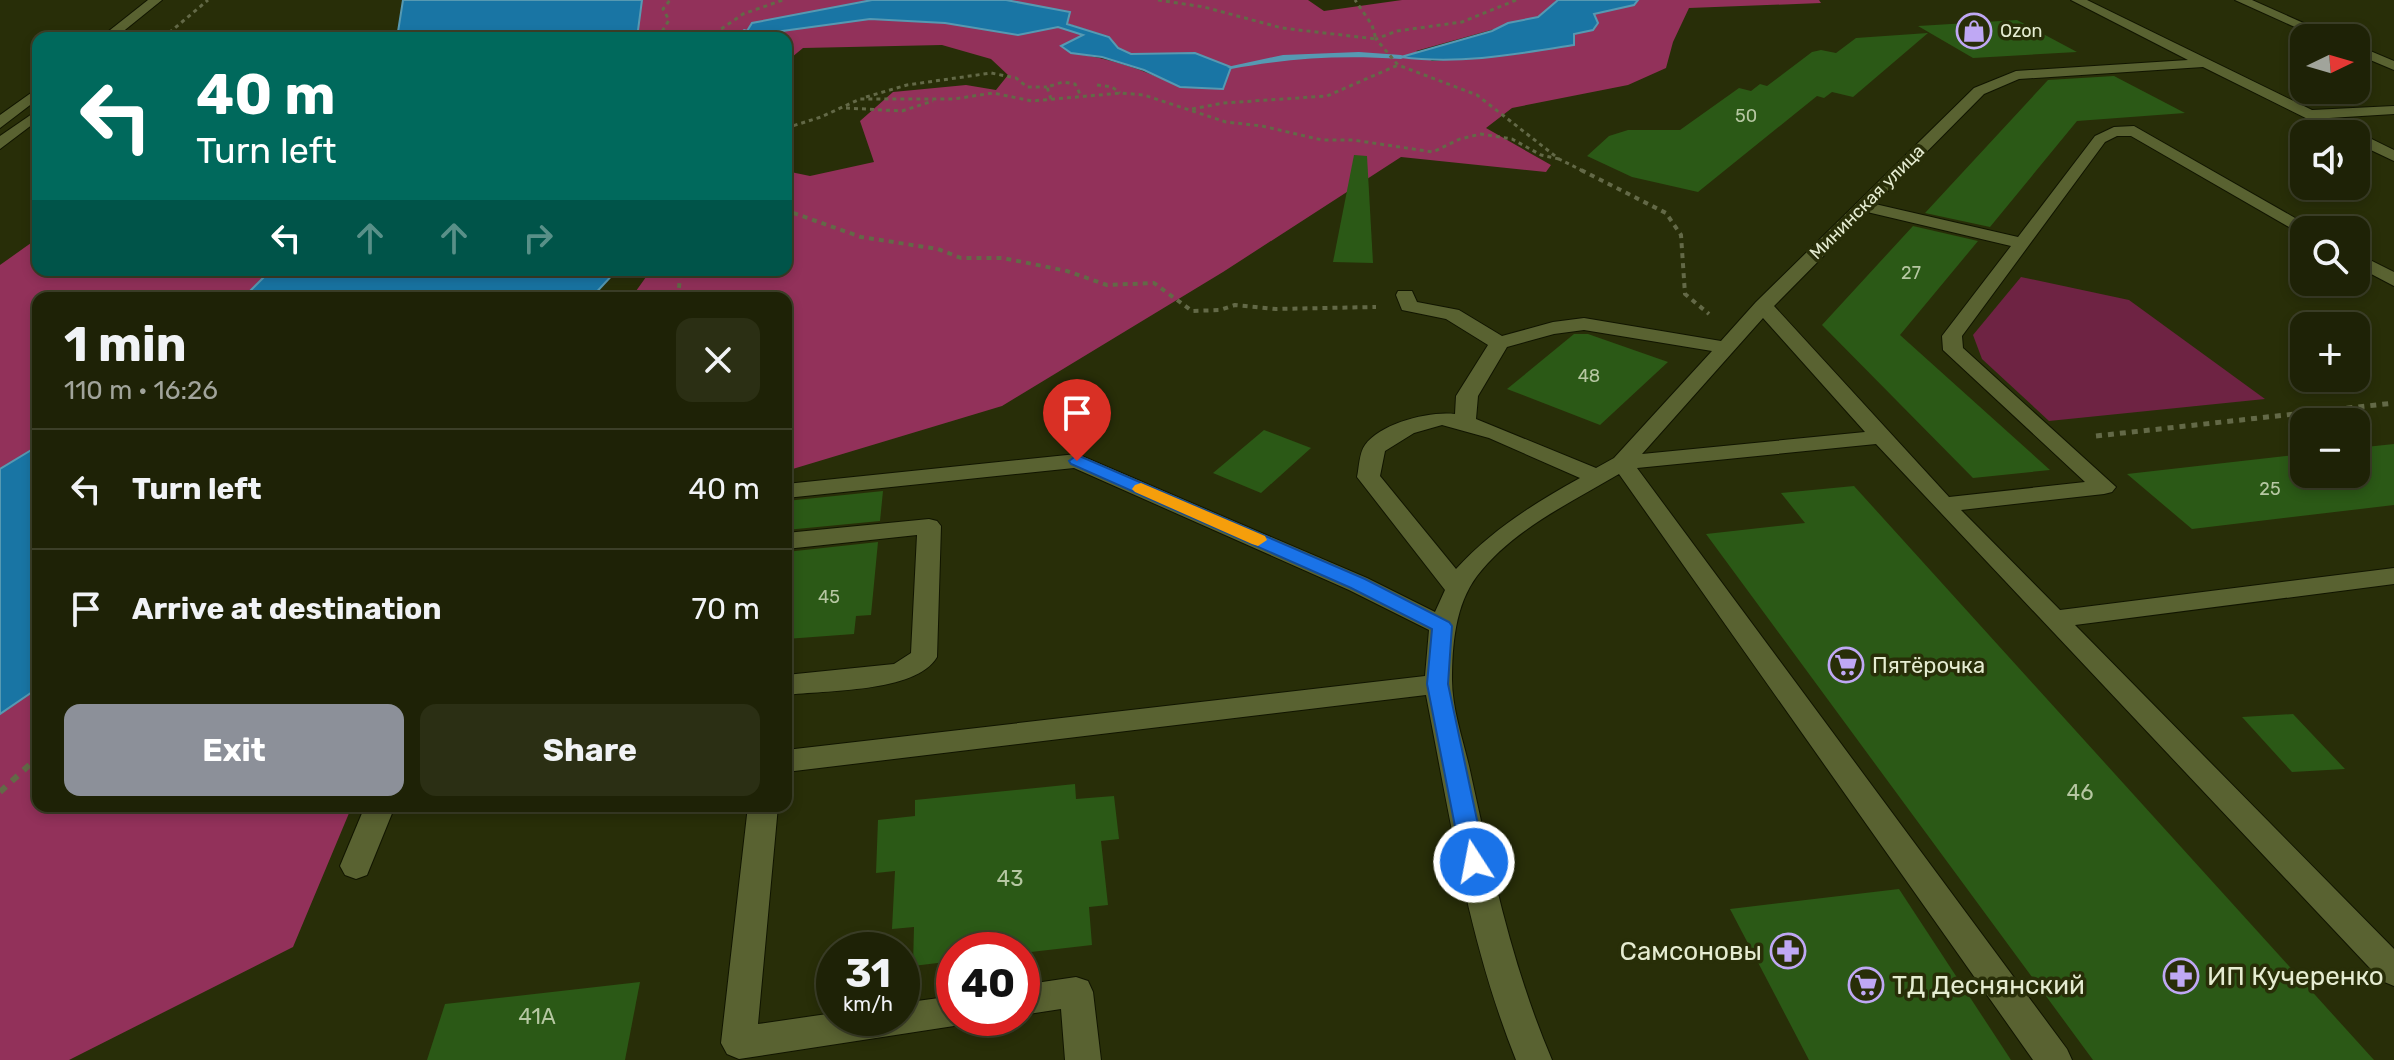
<!DOCTYPE html>
<html lang="en">
<head>
<meta charset="utf-8">
<style>
	body { margin:0; font-family:Rubik,sans-serif; background:#2b2f14; color:#f1f3f6; height:100vh; display:flex; flex-direction:column; font-size:30px; white-space:nowrap }
	* { box-sizing:border-box; margin:0 }
	p { font-size:26px; color:#a1a49b }
	.icon { flex:none; width:44px; height:44px; fill:none; stroke:currentColor; stroke-width:2; stroke-linecap:round; stroke-linejoin:round }
	.map { position:relative; flex:1; overflow:hidden }
	.side { position:absolute; left:32px; top:292px; width:760px; height:520px; display:flex; flex-direction:column; background:#1e2206; border-radius:16px; box-shadow:0 4px 12px #0003,0 0 0 2px #3c3f28 }
	.side>* { flex:none }
	.banner { position:absolute; left:32px; top:32px; width:760px; height:244px; border-radius:16px; box-shadow:0 4px 12px #0003,0 0 0 2px #3c3f28; background:#00695c; color:#fff; overflow:hidden }
	.needle { width:52px; rotate:85deg }
	.controls { position:absolute; left:2290px; top:24px; display:grid; gap:16px }
	.controls a { display:grid; place-items:center; width:80px; height:80px; border-radius:16px; background:#1e2206; box-shadow:0 4px 12px #0003,0 0 0 2px #3c3f28; font-size:40px }
	.speed { position:absolute; left:816px; top:932px; display:flex; gap:16px; font-size:40px; font-weight:700; text-align:center }
	.speed>* { display:grid; place-content:center; width:104px; height:104px; border-radius:50%; background:#1e2206; box-shadow:0 4px 12px #0003,0 0 0 2px #3c3f28; line-height:1 }
	.speed small { font-size:20px; font-weight:400 }
	.speed .limit { border:12px solid #d22; background:#fff; color:#111 }
	.pin { position:absolute; display:grid; place-items:center; width:68px; height:68px; color:#fff; margin:-82px -34px; border-radius:50% 50% 50% 0; rotate:-45deg; box-shadow:0 0 8px #0007 }
	.pin .icon { rotate:45deg }
	.me { position:absolute; width:88px; margin:-44px; rotate:349deg; stroke-linejoin:round; filter:drop-shadow(0 0 6px #0008) }
	.turn { display:flex; align-items:center; gap:28px; height:168px; padding:0 32px; font-size:36px }
	.turn .icon { width:104px; height:104px; stroke-width:2.5 }
	.turn b { display:block; font-size:56px; line-height:68px }
	.lanes { display:flex; align-items:center; height:76px; padding:0 32px; background:#0003; justify-content:center; gap:40px; direction:ltr }
	.lanes .off { opacity:.35 }
	.round { display:grid; place-items:center; flex:none; width:84px; height:84px; border-radius:16px; background:#2b2f14 }
	.summary { display:flex; align-items:center; justify-content:space-between; height:136px; padding:0 32px }
	h1 { font-size:48px; font-weight:700; line-height:60px }
	.button { display:flex; gap:16px; margin-top:auto; padding:16px 32px }
	.button a { flex:1; height:92px; border-radius:16px; background:#8c9099; color:#fff; font-size:32px; font-weight:700; line-height:92px; text-align:center }
	.button a+a { background:#2b2f14; color:#f1f3f6 }
	ul { padding:0; list-style:none }
	li { display:flex; align-items:center; gap:24px; height:120px; padding:0 32px; border-top:2px solid #3c3f28 }
	li div { flex:1 }
	li b { display:block; font-size:30px }
	li em { font-style:normal }
	.map>svg:first-child { display:block }
</style>
</head>
<body>
<div class="map">
<svg width="2394" height="1060" viewBox="0 0 2394 1060">
	<rect width="100%" height="100%" fill="#282e08"/>
	<path fill="#6e2343" d="M2021,277L2129,300L2265,399L2049,421L1982,359L1973,335Z"/>
	<g fill="#92315a">
		<path d="M642,0H872L752,23L748,31L775,32L870,19L945,23L1017,35L1058,27L1084,35L1071,53C1110,58 1144,70 1180,87L1231,67L1195,53L1131,54L1118,48L1109,37L1066,23L1070,12L1006,0H1308L1324,11L1402,0H1560L1538,17L1416,51L1432,61L1518,54L1573,45L1574,34L1593,30L1598,23L1594,14L1634,5L1638,0H1819L1821,3L1689,8L1673,42L1666,68L1628,85L1512,108L1486,128L1551,165L1546,172L1401,157L1223,272L1002,406L786,471V298H631L651,270H786V171L810,176L874,162L860,121L893,92L966,85L996,90L1008,75L991,59L942,45L803,48L786,62V38H637Z"/>
		<path d="M38,238V270H271L243,298H38V446L0,469V265Z"/>
		<path d="M38,688V806H352L293,947L69,1060H0V714Z"/>
	</g>
	<g fill="#1975a4" stroke="#5699b2" stroke-width="2">
		<path d="M403,0H642L637,38H397Z"/>
		<path d="M872,0H1006L1070,12L1067,24L1109,37L1118,48L1131,54L1195,53L1231,67L1223,89L1180,87L1144,70L1102,57L1071,53L1061,46L1083,35L1058,27L1018,35L945,23L870,19L775,32L747,31L752,23Z"/>
		<path d="M1558,0H1638L1634,5L1594,14L1598,23L1593,30L1574,34V45C1518,54 1458,65 1401,57L1492,31L1508,23L1538,17Z"/>
		<path d="M271,270H617L591,298H243Z"/>
		<path d="M38,446V688L0,714V469Z"/>
	</g>
	<g fill="none" stroke-linecap="round" stroke-linejoin="round">
		<g fill="#5699b2" fill-rule="evenodd">
			<path d="M744,29L751,31L741,38H731Z"/>
			<path d="M1359,52L1401,55L1405,57L1401,59C1340,55 1291,58 1231,69L1227,67L1283,55Z"/>
		</g>
	</g>
	<g fill="#2b5916">
		<path d="M2017,20L2077,52L1973,58L1918,26Z"/>
		<path d="M1928,33L1853,97L1832,92L1824,98L1817,96L1698,192L1632,177L1587,156L1609,136L1628,130H1680L1739,88L1751,91L1760,84L1767,86L1812,52L1821,50L1836,53L1856,38Z"/>
		<path d="M2114,76L2185,113L2077,121L1990,227L1925,213L2048,80Z"/>
		<path d="M1354,155L1367,156L1373,263L1333,262Z"/>
		<path d="M1913,226L1978,241L1900,335L2050,470L1973,478L1822,325Z"/>
		<path d="M1574,334H1588L1668,362L1600,425L1507,389Z"/>
		<path d="M1264,430L1311,448L1261,493L1213,473Z"/>
		<path d="M2394,444V505L2192,529L2127,474L2304,454V474H2356V448Z"/>
		<path d="M1854,486L2374,1060H2093L1706,534L1805,523L1781,493Z"/>
		<path d="M883,491L880,521L786,530V501Z"/>
		<path d="M878,542L871,615L856,616L854,634L786,639V552Z"/>
		<path d="M2293,714L2345,769L2292,772L2242,717Z"/>
		<path d="M1075,784L1076,799L1114,796L1119,839L1101,841L1108,905L1089,907L1092,945L1022,953V950H954V961L913,966L914,927L892,929L895,871L876,873L878,820L915,816V800Z"/>
		<path d="M1899,889L2011,1060H1809L1730,909Z"/>
		<path d="M640,982L625,1060H427L445,1004Z"/>
	</g>
	<g fill="none" stroke-linecap="round" stroke-linejoin="round">
		<g stroke="#111500" stroke-width="2">
			<g id="minor">
				<path d="M148,0H162L115,38H100Z"/>
				<path d="M2071,0H2087L2312,110L2394,106V114L2329,118L2394,150V161L2356,143V134H2338L2203,67L2019,79L1984,94L1875,204L2018,237L2095,136L2114,127L2134,126L2316,230H2304V234H2301L2131,136H2117L2105,142L1962,336L1963,348L2116,487L2112,492L2104,494L1961,510L2060,610L2394,568V584L2075,625L2394,949V986L2382,981L1876,444L1637,468L2067,1049L2072,1060H2033L1619,474C1570,503 1512,530 1477,576C1455,605 1452,646 1452,680C1452,711 1465,745 1471,775C1492,872 1513,969 1552,1060H1516C1469,943 1450,818 1426,695L786,772V750L1425,676L1429,630L1349,590L1074,468L786,498V484L1077,454L1367,578L1435,612L1445,590L1357,477C1359,468 1359,453 1365,445C1381,423 1429,411 1455,414L1456,396L1488,345L1446,319L1402,310L1396,295L1398,291H1412L1417,302L1459,310L1502,336L1553,322L1584,318L1721,341L1756,302L1974,88L2016,71L2188,60ZM1867,212L2011,246L1942,336L1943,350L2085,482L1949,497L1774,306ZM1763,318L1865,432L1642,454ZM1584,330L1712,351L1614,458L1596,468L1476,419L1478,396L1507,347L1554,334ZM1442,425L1489,438L1580,478C1533,504 1492,530 1456,569L1380,476L1385,451L1414,433Z"/>
				<path d="M2235,0H2252L2337,38H2319Z"/>
				<path d="M2356,45L2394,61V70L2356,54Z"/>
				<path d="M38,88V99L0,128V115Z"/>
				<path d="M32,114L37,115V121L0,149V136Z"/>
				<path d="M2356,253L2394,272V286L2356,266Z"/>
				<path d="M929,519L937,521L941,526L937,657C916,693 825,690 786,695V675L894,664L911,653L917,535L786,549V533Z"/>
				<path d="M365,806H395L367,875L356,879L345,875L340,866Z"/>
				<path d="M748,806H778L758,1024L834,1013V1018H902V1003L954,996V1018H968L966,1022L954,1026L739,1059L727,1054L721,1043Z"/>
				<path d="M1076,977L1088,981L1093,992L1101,1060H1065L1061,1009L1022,1015V985Z"/>
			</g>
		</g>
		<g stroke="#636947" stroke-width="3" stroke-dasharray="4 4" stroke-linecap="butt">
			<path d="M1158,0L1204,7L1282,28L1376,39L1372,25L1355,0"/>
			<path d="M1516,0L1462,22L1397,31L1376,39L1398,65L1477,95L1559,159L1585,172"/>
			<path d="M163,38L208,0"/>
			<path d="M658,38L669,20L663,9L670,0"/>
			<path d="M708,38L743,14L783,0"/>
			<path d="M1097,85L1112,87L1120,93"/>
			<path d="M866,97L907,85L991,73L1016,78L1027,87H1047"/>
			<path d="M1051,99L1047,87L1063,82L1075,84L1080,94"/>
			<path d="M846,108L902,111L933,101"/>
			<path d="M1192,109L1224,103L1327,96L1398,65"/>
			<path d="M786,128L821,117L860,99H954L993,93L1032,101L1121,93L1144,95L1226,122L1262,126L1322,140H1353L1433,152L1460,139L1481,134L1512,139L1541,155L1559,159"/>
		</g>
		<g stroke="#636947" stroke-width="4" stroke-dasharray="5 5" stroke-linecap="butt">
			<path d="M1581,170L1666,213L1681,235L1685,294L1709,314"/>
			<path d="M786,207L788,211L861,237L938,249L961,258H1003L1067,271L1107,285L1154,283L1192,311L1220,310L1235,305L1276,309L1376,307"/>
			<path d="M678,298L680,277L684,270"/>
		</g>
		<path stroke="#636947" stroke-width="5" stroke-dasharray="6 6" stroke-linecap="butt" d="M2096,436L2394,403"/>
		<path stroke="#636947" stroke-width="6" stroke-dasharray="8 8" stroke-linecap="butt" d="M0,792L38,757"/>
		<use href="#minor" fill="#596231" fill-rule="evenodd"/>
	</g>
	<path fill="#1a73e8" stroke="#114b97" stroke-width="2" d="M1077,455L1365,579L1449,622L1452,626L1448,684L1486,862L1482,869L1474,871L1465,869L1462,862L1427,684L1432,629L1351,588L1071,464L1069,461Z"/>
	<path fill="#f59e0b" d="M1141,483L1265,536L1267,540L1258,546L1252,544L1135,492L1132,489L1135,485Z"/>
	<defs>
		<g id="shop-ring" transform="scale(1.8)"><circle r="9.5" fill="#282e08" stroke="#bfa8f4" stroke-width="1.5"/><path d="M-5-2.5h2.3a2.7 3.5 0 0 1 5.4 0H5L5.5 6h-11ZM-1.5-2.5h3a1.5 2.3 0 0 0-3 0Z" fill="#bfa8f4"/></g>
		<g id="supermarket-ring" transform="scale(1.8)"><circle r="9.5" fill="#282e08" stroke="#bfa8f4" stroke-width="1.5"/><path d="M-6-5.5h2.5l.6 2H6L4.5 2H-2.5L-4.4-4H-6ZM-1.5 3.2a1.3 1.3 0 1 0 .1 0ZM3 3.2a1.3 1.3 0 1 0 .1 0Z" fill="#bfa8f4"/></g>
		<g id="pharmacy-ring" transform="scale(1.8)"><circle r="9.5" fill="#282e08" stroke="#bfa8f4" stroke-width="1.5"/><path d="M-2-6h4v4h4v4h-4v4h-4v-4h-4v-4h4Z" fill="#bfa8f4"/></g>
	</defs>
	<g fill-rule="evenodd">
		<use href="#shop-ring" x="1974" y="31"/>
		<use href="#supermarket-ring" x="1846" y="665"/>
		<use href="#pharmacy-ring" x="1788" y="951"/>
		<use href="#pharmacy-ring" x="2181" y="976"/>
		<use href="#supermarket-ring" x="1866" y="985"/>
	</g>
	<g text-anchor="middle" dominant-baseline="central" stroke-width="7" stroke-linejoin="round" paint-order="stroke">
		<g font-size="18" fill="#e5ecd1" stroke="#282e08" text-anchor="start">
			<text x="2000" y="31">Ozon</text>
		</g>
		<g font-size="18" fill="#b6c7a2">
			<text x="1746" y="116">50</text>
			<text x="1911" y="273">27</text>
			<text x="1589" y="376">48</text>
			<text x="2270" y="489">25</text>
			<text x="829" y="597">45</text>
		</g>
		<g font-size="18" fill="#e5ecd1" stroke="#282e08">
			<text transform="translate(1867 202) rotate(-45)">Мининская улица</text>
		</g>
		<g font-size="22" fill="#e5ecd1" stroke="#282e08" text-anchor="start">
			<text x="1872" y="665">Пятёрочка</text>
		</g>
		<g font-size="22" fill="#b6c7a2">
			<text x="2080" y="792">46</text>
			<text x="1010" y="878">43</text>
			<text x="537" y="1016">41А</text>
		</g>
		<g font-size="26" fill="#e5ecd1" stroke="#282e08" text-anchor="start">
			<text x="1762" y="951" text-anchor="end">Самсоновы</text>
			<text x="2207" y="976">ИП Кучеренко</text>
			<text x="1892" y="985">ТД Деснянский</text>
		</g>
	</g>
</svg>
<div class="controls">
<a><svg class="needle" viewBox="-14 -14 28 28"><path d="M0-13l5 13h-10z" fill="#e53935"/><path d="M0 13l5-13h-10z" fill="#a1a49b"/></svg></a>
<a><svg class="icon" aria-label="sound" viewBox="0 0 24 24"><path d="M4 9h4l5-4v14l-5-4H4zM17 9q2 3 0 6"/></svg></a>
<a><svg class="icon" aria-label="search" viewBox="0 0 24 24"><circle cx="10" cy="10" r="6"/><path d="M15 15l6 6"/></svg></a>
<a>+</a>
<a>−</a>
</div>
<div class="speed"><div>31<small>km/h</small></div><div class="limit">40</div></div>
<div class="pin" style="left:1077px;top:461px;background:#d93025"><svg class="icon" aria-label="arrive" viewBox="0 0 24 24"><path d="M6 21V4h12l-3 4 3 4H6"/></svg></div>
<svg class="me" style="left:1474px;top:862px" viewBox="-20 -20 40 40"><circle r="17" fill="#1a73e8" stroke="#fff" stroke-width="3"/><path d="M0-11L8 9 0 5-8 9z" fill="#fff"/></svg>
<div class="banner">
<div class="turn"><svg class="icon" aria-label="left" viewBox="0 0 24 24"><path d="M17 20v-9H6M10 6l-5 5 5 5"/></svg><div><b>40 m</b>Turn left</div></div>
<div class="lanes"><svg class="icon" aria-label="left" viewBox="0 0 24 24"><path d="M17 20v-9H6M10 6l-5 5 5 5"/></svg><svg class="icon off" aria-label="ahead" viewBox="0 0 24 24"><path d="M12 20V5M6 11l6-6 6 6"/></svg><svg class="icon off" aria-label="ahead" viewBox="0 0 24 24"><path d="M12 20V5M6 11l6-6 6 6"/></svg><svg class="icon off" aria-label="right" viewBox="0 0 24 24"><path d="M7 20v-9h11M14 6l5 5-5 5"/></svg></div>
</div>
<section class="side">
<div class="summary"><div><h1>1 min</h1><p>110 m · 16:26</p></div><a class="round"><svg class="icon" aria-label="close" viewBox="0 0 24 24"><path d="M6 6l12 12M18 6L6 18"/></svg></a></div>
<ul>
<li><svg class="icon" aria-label="left" viewBox="0 0 24 24"><path d="M17 20v-9H6M10 6l-5 5 5 5"/></svg><div><b>Turn left</b></div><em>40 m</em></li>
<li><svg class="icon" aria-label="arrive" viewBox="0 0 24 24"><path d="M6 21V4h12l-3 4 3 4H6"/></svg><div><b>Arrive at destination</b></div><em>70 m</em></li>
</ul>
<div class="button"><a>Exit</a><a>Share</a></div>
</section>
</div>
</body>
</html>
